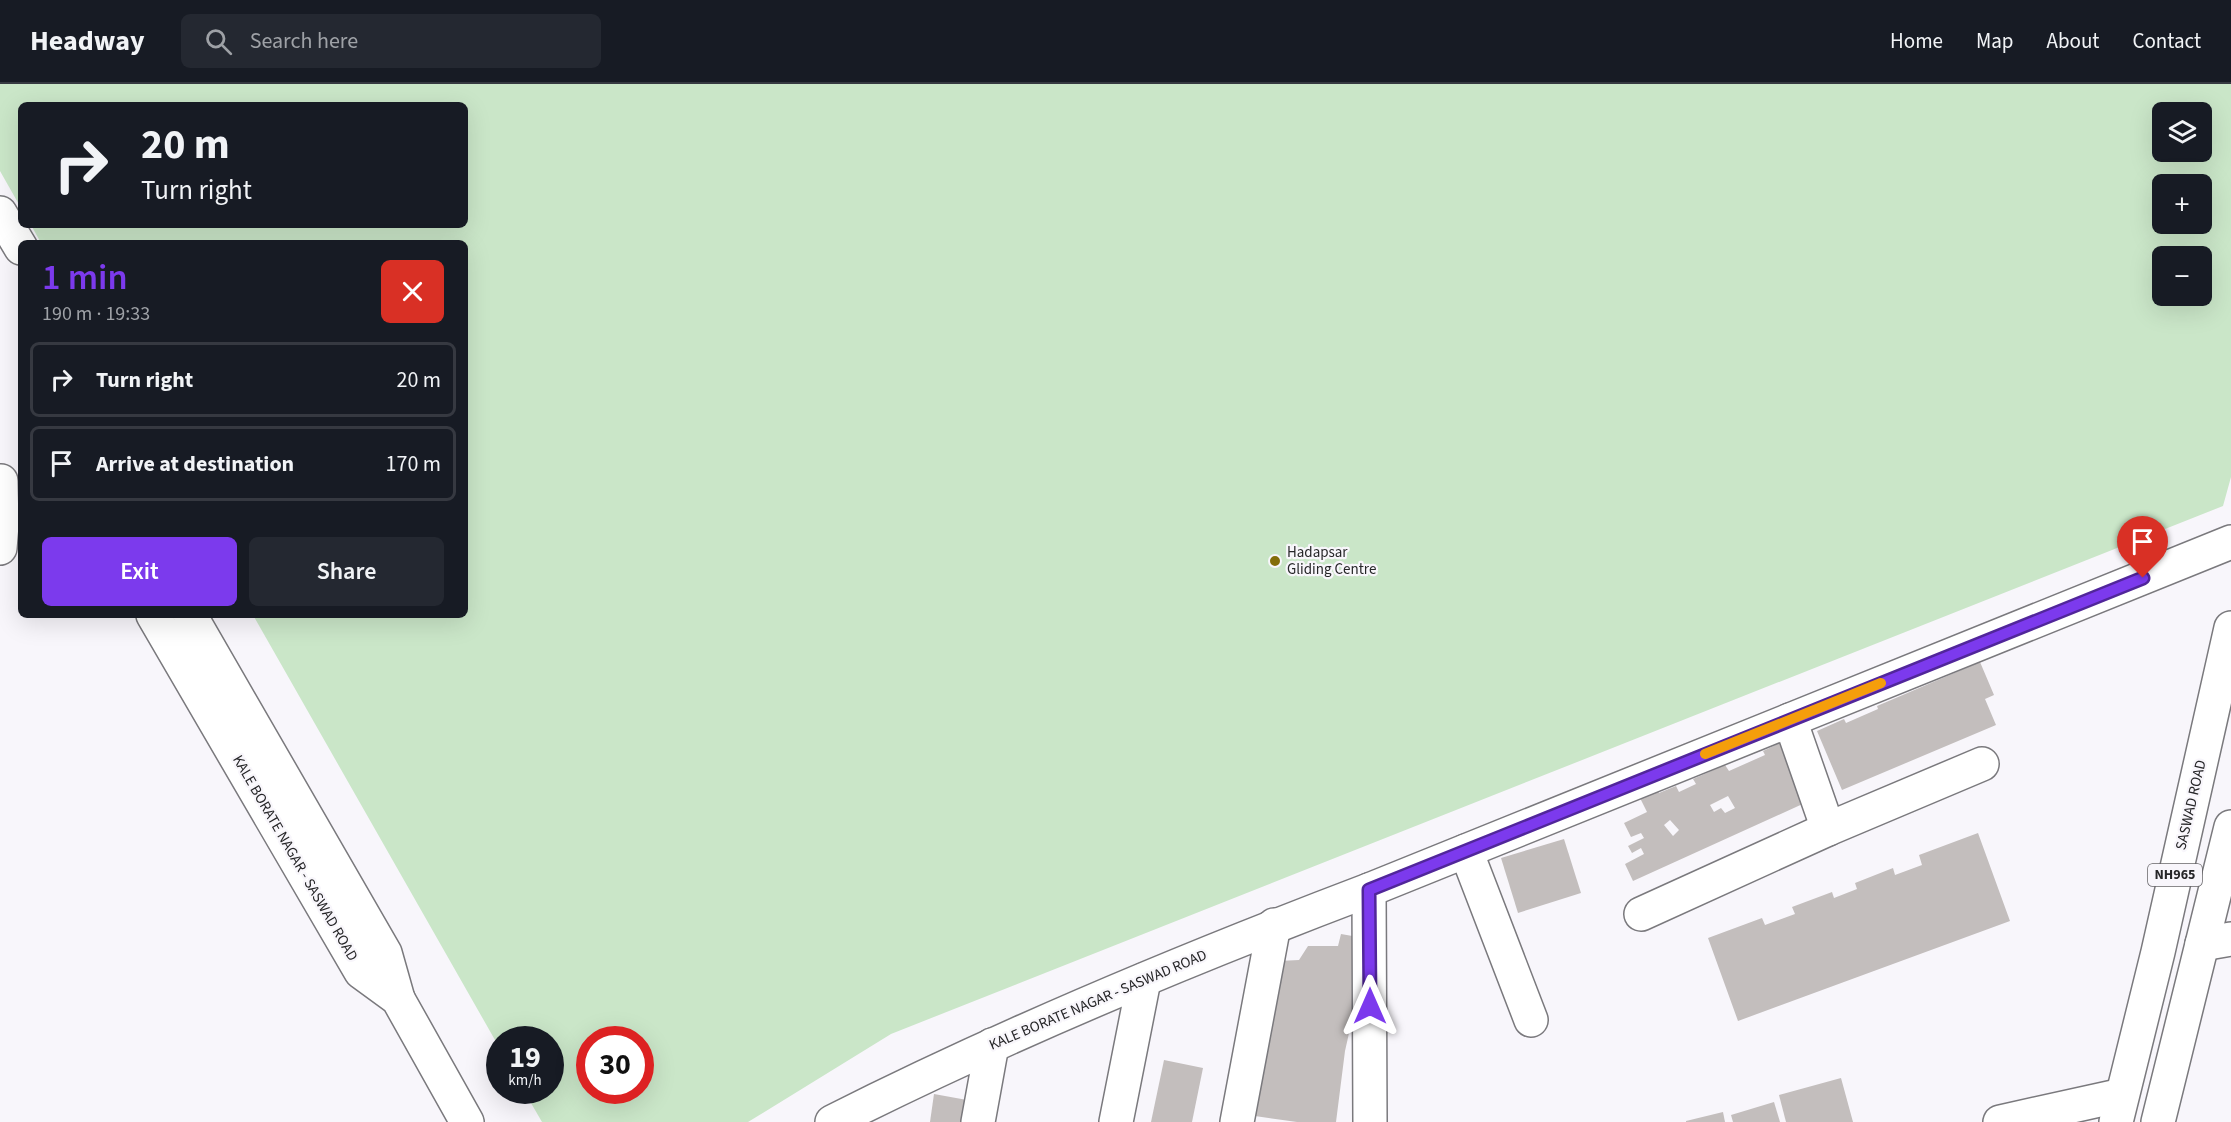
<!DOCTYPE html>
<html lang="en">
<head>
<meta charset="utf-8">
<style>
	body { margin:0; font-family:"Source Sans 3",sans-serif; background:#242831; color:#f1f3f6; height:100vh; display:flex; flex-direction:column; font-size:22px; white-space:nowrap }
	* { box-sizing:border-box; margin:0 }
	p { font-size:20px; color:#9ea1a6 }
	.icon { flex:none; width:33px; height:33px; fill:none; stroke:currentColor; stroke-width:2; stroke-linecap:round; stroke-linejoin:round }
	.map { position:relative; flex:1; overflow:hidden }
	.side { position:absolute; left:18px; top:156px; width:450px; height:378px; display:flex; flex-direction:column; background:#171b24; border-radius:9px; box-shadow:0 6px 24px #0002 }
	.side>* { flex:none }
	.top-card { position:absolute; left:18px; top:18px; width:450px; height:126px; border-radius:9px; box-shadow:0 6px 24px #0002; background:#171b24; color:#f1f3f6; overflow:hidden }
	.buttons { position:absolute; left:2152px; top:18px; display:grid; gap:12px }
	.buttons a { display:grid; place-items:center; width:60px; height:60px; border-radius:9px; background:#171b24; box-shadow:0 6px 24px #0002; font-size:30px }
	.speed { position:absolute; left:486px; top:942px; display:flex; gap:12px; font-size:30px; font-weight:700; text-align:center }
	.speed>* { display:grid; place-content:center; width:78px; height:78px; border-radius:50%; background:#171b24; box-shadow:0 6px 24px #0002; line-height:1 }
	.speed small { font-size:15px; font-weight:400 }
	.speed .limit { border:9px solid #d22; background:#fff; color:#111 }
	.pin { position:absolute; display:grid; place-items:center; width:51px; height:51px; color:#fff; margin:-62px -26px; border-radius:50% 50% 50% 0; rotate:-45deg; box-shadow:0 0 6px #0007 }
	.pin .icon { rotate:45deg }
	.me { position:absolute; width:66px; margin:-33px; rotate:0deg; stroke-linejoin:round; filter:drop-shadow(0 0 4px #0008) }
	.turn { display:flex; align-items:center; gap:21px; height:126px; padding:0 24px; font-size:27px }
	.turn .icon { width:78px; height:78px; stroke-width:2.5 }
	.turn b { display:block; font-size:42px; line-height:51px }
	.round { display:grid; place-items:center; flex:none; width:63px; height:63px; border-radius:9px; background:#242831 }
	.head { display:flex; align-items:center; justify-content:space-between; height:102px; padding:0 24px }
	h1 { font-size:36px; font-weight:600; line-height:45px; color:#7c3aed }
	.action { display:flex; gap:12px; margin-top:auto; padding:12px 24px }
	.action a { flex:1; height:69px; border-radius:9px; background:#7c3aed; color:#fff; font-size:24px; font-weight:600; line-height:69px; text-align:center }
	.action a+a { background:#242831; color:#f1f3f6 }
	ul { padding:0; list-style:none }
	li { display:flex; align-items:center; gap:18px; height:75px; margin:0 12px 9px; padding:0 12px; border:3px solid #363941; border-radius:9px }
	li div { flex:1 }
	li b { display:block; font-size:22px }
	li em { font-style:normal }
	header { display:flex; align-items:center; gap:36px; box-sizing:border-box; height:84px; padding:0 30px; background:#171b24; border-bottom:2px solid #363941 }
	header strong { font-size:28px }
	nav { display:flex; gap:33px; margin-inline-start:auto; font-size:21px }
	.search { width:420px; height:54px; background:#242831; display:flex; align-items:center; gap:15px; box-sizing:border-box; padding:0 21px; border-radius:9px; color:#9ea1a6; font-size:22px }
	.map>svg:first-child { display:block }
</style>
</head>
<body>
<header>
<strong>Headway</strong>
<div class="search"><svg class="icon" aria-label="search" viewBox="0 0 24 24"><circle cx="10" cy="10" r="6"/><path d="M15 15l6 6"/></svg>Search here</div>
<nav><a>Home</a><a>Map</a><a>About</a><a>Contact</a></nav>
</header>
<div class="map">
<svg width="2231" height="1038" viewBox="0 0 2231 1038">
	<rect width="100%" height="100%" fill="#f8f6fb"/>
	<path fill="#cae6c8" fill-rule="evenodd" d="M0,0H2231V393L2223,422L891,950L748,1038H542L524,1007L550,1006V956H500L499,963L253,531H465V159H41L31,141H465V21H21V124L0,87ZM2163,28H2202V68H2163ZM2163,100H2202V140H2163ZM2163,172H2202V212H2163ZM590,956H640V1006H590Z"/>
	<g fill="#c3bebd" fill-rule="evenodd">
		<path d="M1980,578L1994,611L1985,615L1996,641L1842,706L1817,647L1844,635L1846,639L1878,625L1877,622Z"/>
		<path d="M1780,659L1807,718L1633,797L1625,780L1644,770L1641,764L1632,769L1628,762L1644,754L1641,749L1631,753L1624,739L1647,728L1639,712L1657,705L1659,709L1676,702L1679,708L1696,700L1693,695L1725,681L1729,687L1765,671L1763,667ZM1728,712L1735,724L1725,729L1721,724L1714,728L1710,721ZM1670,736L1679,746L1673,752L1664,741Z"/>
		<path d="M1978,749L2010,837L1738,937L1708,854L1762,834L1765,841L1795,830L1792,823L1832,808L1834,814L1857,805L1855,799L1893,784L1895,791L1922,781L1919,771Z"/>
		<path d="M1564,755L1581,809L1518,829L1501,774Z"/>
		<path d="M1341,850L1358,853L1361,896L1345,967L1336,1038H1297L1248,1031L1279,877L1299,876L1308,862H1338Z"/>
		<path d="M1164,976L1203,984L1192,1038H1151Z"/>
		<path d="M1841,994L1853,1038H1786L1779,1011Z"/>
		<path d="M934,1010L978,1018L975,1038H930Z"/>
		<path d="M1774,1018L1780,1038H1733L1731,1031Z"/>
		<path d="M1723,1028L1725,1038H1686V1037Z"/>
	</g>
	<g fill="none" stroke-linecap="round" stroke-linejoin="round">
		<g stroke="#7a797d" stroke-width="36">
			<g id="minor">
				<path d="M0,129L21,164"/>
				<path d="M0,464L2,441L1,397"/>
				<path d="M153,531L361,888L398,915L467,1038"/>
				<path d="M190,531L385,869L398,915"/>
				<path d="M1790,636L1828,745"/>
				<path d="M1466,767L1531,936"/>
				<path d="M1369,806L1370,1038"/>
				<path d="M1641,830L1828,745L1982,680"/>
				<path d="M2202,860L2231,855"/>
				<path d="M832,1038C1006,950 1187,875 1369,806L2231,458"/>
				<path d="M978,1038L992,961"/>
				<path d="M1116,1038L1144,896"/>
				<path d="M1237,1038L1274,841"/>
				<path d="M2000,1038L2122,1011"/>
			</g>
		</g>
		<g stroke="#7a797d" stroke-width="36">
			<g id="highway">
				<path d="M2116,1038L2158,868L2231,544"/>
				<path d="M2158,1038L2231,743"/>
			</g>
		</g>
		<use href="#minor" stroke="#fff" stroke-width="33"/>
		<use href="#highway" stroke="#fff" stroke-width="33"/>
	</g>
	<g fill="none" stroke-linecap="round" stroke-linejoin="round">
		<g stroke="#51269a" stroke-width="15">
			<path id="route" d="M1370,922L1369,806L2143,494"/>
		</g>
		<use href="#route" stroke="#7c3aed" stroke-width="10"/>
		<path stroke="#f59e0b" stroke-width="10" d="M1705,670L1881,599"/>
	</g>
	<circle fill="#836d09" stroke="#f8f6fb" stroke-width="2" cx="1275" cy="477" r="6"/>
	<g text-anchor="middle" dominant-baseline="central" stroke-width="4.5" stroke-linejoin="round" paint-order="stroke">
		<rect fill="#f8f6fb" stroke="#656467" stroke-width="1.5" x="2148" y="780" width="54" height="22" rx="4.5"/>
		<g font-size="14" font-weight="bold" fill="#262628">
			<text x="2175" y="791">NH965</text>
		</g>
		<g font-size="15" fill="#262628" stroke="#f8f6fb" text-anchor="start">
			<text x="1287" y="468">Hadapsar<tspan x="1287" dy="17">Gliding Centre</tspan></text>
		</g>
		<g font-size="15" fill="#262628" stroke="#f8f6fb">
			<text transform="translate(2191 721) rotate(-77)">SASWAD ROAD</text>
			<text transform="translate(295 774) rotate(60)">KALE BORATE NAGAR - SASWAD ROAD</text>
			<text transform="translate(1098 916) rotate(-23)">KALE BORATE NAGAR - SASWAD ROAD</text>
		</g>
	</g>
</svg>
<div class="buttons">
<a><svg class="icon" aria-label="layers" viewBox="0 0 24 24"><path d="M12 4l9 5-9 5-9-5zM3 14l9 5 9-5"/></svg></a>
<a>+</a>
<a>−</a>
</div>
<div class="speed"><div>19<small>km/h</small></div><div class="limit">30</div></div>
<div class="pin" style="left:2143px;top:494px;background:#d93025"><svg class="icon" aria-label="arrive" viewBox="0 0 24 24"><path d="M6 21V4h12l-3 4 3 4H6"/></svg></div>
<svg class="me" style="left:1370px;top:922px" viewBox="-20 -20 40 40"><path d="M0-17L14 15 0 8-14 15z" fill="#7c3aed" stroke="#fff" stroke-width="4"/></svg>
<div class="top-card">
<div class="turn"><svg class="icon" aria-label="right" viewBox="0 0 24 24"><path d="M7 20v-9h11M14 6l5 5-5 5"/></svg><div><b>20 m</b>Turn right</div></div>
</div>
<section class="side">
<div class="head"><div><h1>1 min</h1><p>190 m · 19:33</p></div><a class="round" style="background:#d93025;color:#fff"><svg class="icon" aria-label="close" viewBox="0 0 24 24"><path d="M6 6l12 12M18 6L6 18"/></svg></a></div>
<ul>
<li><svg class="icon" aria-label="right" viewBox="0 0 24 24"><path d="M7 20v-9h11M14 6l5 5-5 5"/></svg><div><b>Turn right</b></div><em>20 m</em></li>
<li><svg class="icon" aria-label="arrive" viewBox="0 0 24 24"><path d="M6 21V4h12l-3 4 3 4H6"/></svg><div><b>Arrive at destination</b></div><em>170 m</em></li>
</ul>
<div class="action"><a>Exit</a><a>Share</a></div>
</section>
</div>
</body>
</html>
